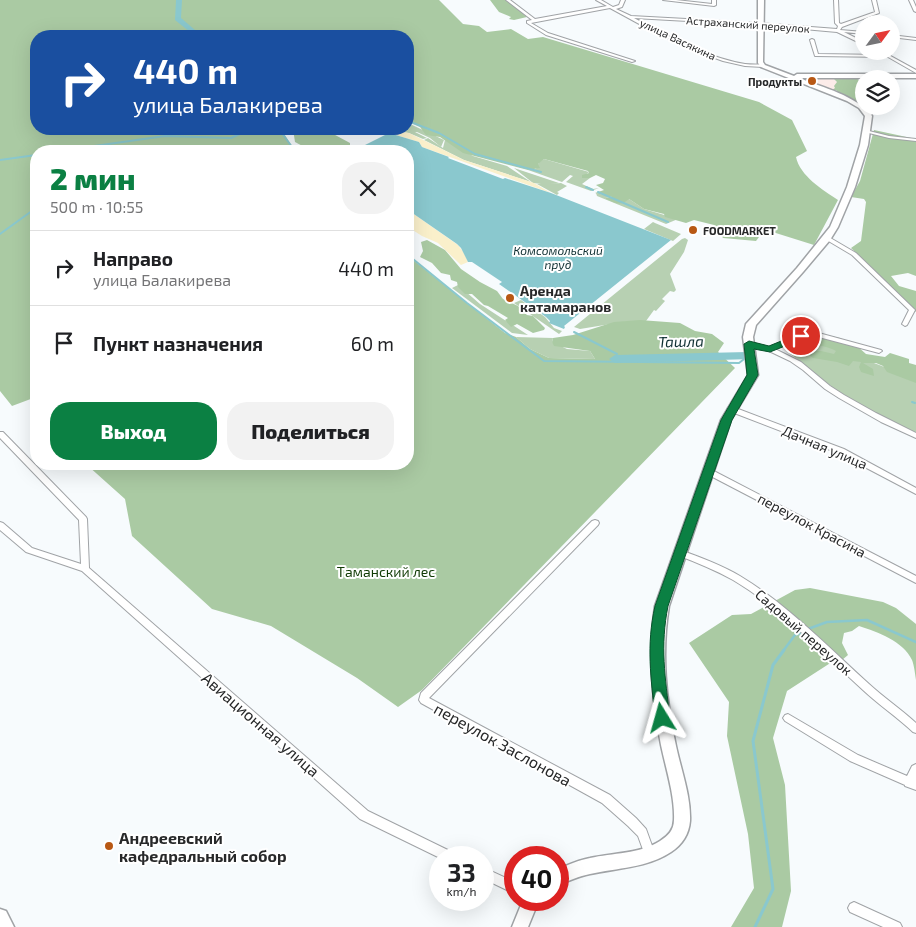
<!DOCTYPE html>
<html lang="ru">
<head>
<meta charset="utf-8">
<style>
	body { margin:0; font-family:"Exo 2",sans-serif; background:#f2f2f2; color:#202124; height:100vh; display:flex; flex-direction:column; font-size:19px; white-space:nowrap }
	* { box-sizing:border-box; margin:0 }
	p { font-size:16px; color:#757577 }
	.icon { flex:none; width:28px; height:28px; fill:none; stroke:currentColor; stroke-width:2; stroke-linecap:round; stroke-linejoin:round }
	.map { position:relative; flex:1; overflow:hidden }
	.side { position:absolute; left:30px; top:145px; width:384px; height:325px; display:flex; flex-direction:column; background:#fff; border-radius:20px; box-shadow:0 5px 20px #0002 }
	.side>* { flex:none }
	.banner { position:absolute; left:30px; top:30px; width:384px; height:105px; border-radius:20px; box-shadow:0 5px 20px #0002; background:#1a4fa0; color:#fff; overflow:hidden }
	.needle { width:32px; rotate:57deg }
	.controls { position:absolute; left:855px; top:15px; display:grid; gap:10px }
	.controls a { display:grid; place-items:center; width:45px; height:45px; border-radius:50%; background:#fff; box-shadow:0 5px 20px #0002; font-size:25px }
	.speed { position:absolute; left:429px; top:846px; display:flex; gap:10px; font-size:25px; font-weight:700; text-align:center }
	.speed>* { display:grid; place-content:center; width:65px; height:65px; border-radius:50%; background:#fff; box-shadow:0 5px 20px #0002; line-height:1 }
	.speed small { font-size:12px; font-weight:400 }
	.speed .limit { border:8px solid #d22; background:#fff; color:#111 }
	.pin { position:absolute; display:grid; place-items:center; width:42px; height:42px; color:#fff; margin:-21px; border:2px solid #fff; border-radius:50%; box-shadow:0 1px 5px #0007 }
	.me { position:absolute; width:55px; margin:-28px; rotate:352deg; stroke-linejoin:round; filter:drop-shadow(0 0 4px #0008) }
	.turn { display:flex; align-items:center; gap:18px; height:105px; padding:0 20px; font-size:22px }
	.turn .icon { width:65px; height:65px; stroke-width:2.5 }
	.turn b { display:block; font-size:35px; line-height:42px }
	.round { display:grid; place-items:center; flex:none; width:52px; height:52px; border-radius:20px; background:#f2f2f2 }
	.overview { display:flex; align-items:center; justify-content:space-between; height:85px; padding:0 20px }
	h1 { font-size:30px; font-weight:800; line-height:38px; color:#0b8043 }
	.button { display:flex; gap:10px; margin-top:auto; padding:10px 20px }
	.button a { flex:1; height:58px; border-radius:20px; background:#0b8043; color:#fff; font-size:20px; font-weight:800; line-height:58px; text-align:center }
	.button a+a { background:#f2f2f2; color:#202124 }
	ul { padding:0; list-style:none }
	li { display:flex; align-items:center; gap:15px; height:75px; padding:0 20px; border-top:1px solid #e0e0e0 }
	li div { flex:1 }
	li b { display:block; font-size:19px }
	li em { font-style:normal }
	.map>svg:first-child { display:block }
</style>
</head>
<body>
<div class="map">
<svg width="916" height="927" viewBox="0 0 916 927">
	<rect width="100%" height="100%" fill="#f7fbfd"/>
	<path fill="#fcece9" d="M797,77H832L837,82L836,88L830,91Z"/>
	<g fill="#b7d0b2">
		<path d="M408,123L444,140L441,147L430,138L417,132H415L427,138L423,139L409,133L402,132L406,130L404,129H408Z"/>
		<path d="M428,138L443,148L445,140L473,156L507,166L531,182L464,160L424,140Z"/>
		<path d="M544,159L589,172L583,177L590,178L582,184L593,189L599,188L591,191L566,182L573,176L570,175L562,182L528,170L536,169L539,162Z"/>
		<path d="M514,168L559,183L550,184L561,183L567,186L557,192L559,193L557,195L537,184H541L533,183Z"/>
		<path d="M596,193L612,197L606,198L629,199L644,209L678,219L666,224L597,196Z"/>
		<path d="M653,222L655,223L681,234L673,241L644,229Z"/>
		<path d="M685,238L688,240L684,252L670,274L676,290L674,292L670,291L662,299L665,301L656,311L654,310L646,321L623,322L580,329L574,327L682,239Z"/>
		<path d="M458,285L480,304L528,335L512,333L452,288Z"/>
		<path d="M521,300L545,317L554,328L562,331L559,334L514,303Z"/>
		<path d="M803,336L916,379V433C898,424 878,417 860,406C835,391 813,371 789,353Z"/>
		<path d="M516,337L553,338L552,342L567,349L590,351L595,359L549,358L530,349Z"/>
	</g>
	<g fill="#aacaa3">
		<path d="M0,0H439L463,24L479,26L487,32L511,29L528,39L543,37L759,102L792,120L807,151L796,157C800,176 823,190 838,200L814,245L763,229L753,231L759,237L756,241L723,238L714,225L694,220L686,223L665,217L664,214L644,209L629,199C621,206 617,204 606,199V198L612,197L595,193L604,190L596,185L603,183L605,179L596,175L590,178H582V175L589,173L588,171L544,159L538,164L540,168L528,170L463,153L440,137L426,135L420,127L408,121V36H36V129H281L295,151H36V397L12,406L0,391Z"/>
		<path d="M490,0H507L527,17L514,20L509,19L511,17L499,12Z"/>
		<path d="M833,78H856L863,83L864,106L870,108H868L840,95L836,90H832L835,88L834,86L837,82Z"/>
		<path d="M293,129H324L350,143V151C331,154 312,152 295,142Z"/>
		<path d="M874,130L916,139V276L908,273L891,276L899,286L916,291V312L851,248L861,241L866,202L864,199L851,197L860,181Z"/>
		<path d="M427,240L445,250L461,269L480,282L497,291L503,299L518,306L527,315L533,316L545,328L544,330L533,333L517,324L511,327L505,320L508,318L488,306L484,305L472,294H465L458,287L457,282L451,280L450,275L441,273L432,263L420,257L423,251L421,242Z"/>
		<path d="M408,256L505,333L516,337L530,349L549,358L595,359L590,351L554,346L552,342L553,338L573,335L614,322L640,320L680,323L695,331L712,334L724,343L718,352L735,368L422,690L398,707L357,678L271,626L212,609L132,536L125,499L87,465L408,464Z"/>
		<path d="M801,329L840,338L857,346L866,354L885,357L890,353L909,359V363L916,365V383L887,372L883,366L876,363H863L873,369L874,376L861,372L859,367L861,362L853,361L849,366L837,362L813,358L808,354L809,351H821L834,354L836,351C822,343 804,346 792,335V330Z"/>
		<path d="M810,588L883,602L896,608L916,624V680C915,673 914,665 912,660C903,641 878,632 859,626L852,631L844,633L842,643L848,655L842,660H835L787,691L773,738L785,785L791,891L782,927H731L754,888L748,834L727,736L729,702L689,643L732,615L751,614L795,590Z"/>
	</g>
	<g fill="#faf0cb">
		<path d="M396,131L409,133L464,160L534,183L551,193L422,147L419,142L389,133Z"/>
		<path d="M408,210L458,245L464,253L468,262L461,265L438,243L422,236L408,227Z"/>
	</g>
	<path fill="#8ac8ce" d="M389,133L419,142L422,147L449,157L448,158L503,179L505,178L551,193L671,240L564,326L565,327L564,329L549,323L550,321L546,317L499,284L502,282L472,262H468L461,248L457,244L408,210V151H353Z"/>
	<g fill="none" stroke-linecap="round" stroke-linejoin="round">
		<g stroke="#8ac8ce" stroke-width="2">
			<path d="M408,121L439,133L475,154L541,172"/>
			<path d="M279,129L295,151"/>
			<path d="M59,151L165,136L231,138L251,129"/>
			<path d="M265,151L293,148"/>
			<path d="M0,160L36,155"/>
			<path d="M586,187L593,190"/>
			<path d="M598,192L668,222"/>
			<path d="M0,234L36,208"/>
			<path d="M408,255L467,303L544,361L739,363L748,356"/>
			<path d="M574,332L617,354"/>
			<path d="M623,357L626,358"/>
			<path d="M912,402L915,403"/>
		</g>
		<g stroke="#8ac8ce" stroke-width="2.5">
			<path d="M808,629L827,622L867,620L916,642"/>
			<path d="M783,651L795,635L803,632"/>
		</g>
		<path stroke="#8ac8ce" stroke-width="3" d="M755,927L773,889L753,741L773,665L784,650"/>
		<g fill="#8ac8ce" fill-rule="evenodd">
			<path d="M176,0H182L181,18L202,36H195L175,20Z"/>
			<path d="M748,352L752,353L754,356L752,359L615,363L609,359L615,355Z"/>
		</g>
		<g stroke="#a0a3a6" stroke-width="2">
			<g id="street">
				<path d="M506,0H510L535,19L607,6L596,0H601L613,7L619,5L621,0H625L622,7L616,9L631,16L760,23L837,29L838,26L835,23L834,0H838L839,23L841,24L875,12L872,0H876L879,13L842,27L840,30L864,32V34L844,32L864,42V45L837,32L760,25L634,18C668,36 707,58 745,64C752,65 758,64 764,65V67H763L745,66L723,61L701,53L654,32L610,8L531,23L548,33L635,61L632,62L546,35L527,23V21L532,20Z"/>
				<path d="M663,0H676L712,4V0H716V5L714,6Z"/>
				<path d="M909,0H913L916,7V12L914,11Z"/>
				<path d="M891,35L916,38V40L891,37Z"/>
				<path d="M812,39L814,40L818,54L883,55L885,53L916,70V73L888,57L815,56L810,40Z"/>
				<path d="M871,106H875L871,116L869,117L867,116Z"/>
				<path d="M865,130L889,136L916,139V141L889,138L865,132Z"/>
				<path d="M827,236L856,253L914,309L915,310L907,325L905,326L902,324L909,310L852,255L825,239V237Z"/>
				<path d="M815,332L881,350L882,351L879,353L815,336L802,338L775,349L801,362L830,386L844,395L876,413L916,433V438L881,422L839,398L825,389L803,370L790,361L769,351L747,345L746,344L749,342L769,347L799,335Z"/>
				<path d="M729,407H733L844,449L916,488V494L838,453L729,411L727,409Z"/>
				<path d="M0,432H3L86,517L87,519L89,568L368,811L456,854L457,858H440L360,819L82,571L26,552L0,530V522L3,523L32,548L81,564L79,520L0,438Z"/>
				<path d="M708,468L916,576V583L705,473L704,471L705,469Z"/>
				<path d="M595,520L598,521L599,523L598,525L429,698L610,795L636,818L646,829L655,854L654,858L650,859L646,858L638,836L628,826L602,803L421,703L419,700L421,693L592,521Z"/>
				<path d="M680,550C700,557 721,565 740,576C788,605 827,646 869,684C884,698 901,709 916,723V733L913,732C897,717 879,705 863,690C821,652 782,609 733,580C715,570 696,562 677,555L676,553L677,551Z"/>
				<path d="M788,714L858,755L907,776L912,766L916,764V790L905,786V785L850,761L785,721L783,718L785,715Z"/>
				<path d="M482,867L515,882V894L482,878Z"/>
				<path d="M854,902L900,923L902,927H883L850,912L848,908L850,904Z"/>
			</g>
		</g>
		<g stroke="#a0a3a6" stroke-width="3">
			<g id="secondary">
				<path d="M758,0H764L763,62L765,65L794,76L797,74H916V78H799C824,88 855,95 872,116L868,145L855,187L838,227L830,240L803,272L756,325L753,337L758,375L731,420L669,606C661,654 666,699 676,746C681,770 691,796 690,821C689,834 682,845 671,852C647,868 617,868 590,874C579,876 569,881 558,885V869C568,865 579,860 590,858C612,853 640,854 660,841C668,836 674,830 674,820C675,796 666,769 661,745C652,698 648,654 655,606L721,420L748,375L743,337L746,324L797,268L830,227L847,187L860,145L865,116L859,108L847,101L761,67L758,63Z"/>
				<path d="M523,900H539L528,927H512Z"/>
				<path d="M0,909L6,911L14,927H0Z"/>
			</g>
		</g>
		<use href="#street" fill="#fff" fill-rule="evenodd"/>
		<use href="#secondary" fill="#fff" fill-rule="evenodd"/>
	</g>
	<path fill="#0b8043" stroke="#07532c" d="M801,333L806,336L805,338L770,352L754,349L758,375L732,420L668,606C660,646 665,677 670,718L667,723L662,724L657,723L655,718C651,677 646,646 655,606L721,420L747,375L744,344L749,341L769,346Z"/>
	<g fill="#b85814" stroke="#fff" stroke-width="2">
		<circle cx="812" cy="81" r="5"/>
		<circle cx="693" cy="230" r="5"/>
		<circle cx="510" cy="298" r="5"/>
		<circle cx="109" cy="846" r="5"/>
	</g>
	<g text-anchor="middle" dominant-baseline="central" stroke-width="4" stroke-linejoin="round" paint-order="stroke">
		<g font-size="11" fill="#272829" stroke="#fff">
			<text transform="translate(748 24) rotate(4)">Астраханский переулок</text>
			<text transform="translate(678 39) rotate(25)">улица Васякина</text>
		</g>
		<g font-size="11" font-weight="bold" fill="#272829" stroke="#fff" text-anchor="end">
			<text x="802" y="81">Продукты</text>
			<text x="703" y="230" text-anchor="start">FOODMARKET</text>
		</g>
		<g font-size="12" font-style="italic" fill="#103033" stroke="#fff">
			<text x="558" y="250">Комсомольский<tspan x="558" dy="14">пруд</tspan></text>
		</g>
		<g font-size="14" font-weight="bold" fill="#272829" stroke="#fff" text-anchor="start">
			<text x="520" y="290">Аренда<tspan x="520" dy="16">катамаранов</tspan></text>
		</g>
		<g font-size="14" fill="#272829" stroke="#fff">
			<text transform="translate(825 447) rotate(23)">Дачная улица</text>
			<text transform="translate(812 525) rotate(28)">переулок Красина</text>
			<text transform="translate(804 632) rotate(41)">Садовый переулок</text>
		</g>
		<g font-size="14" fill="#113b05" stroke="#fff">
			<text x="386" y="571">Таманский лес</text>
		</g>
		<g font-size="15" font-style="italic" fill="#103033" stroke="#fff">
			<text transform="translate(681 341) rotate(-1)">Ташла</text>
		</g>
		<g font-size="16" fill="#272829" stroke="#fff">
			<text transform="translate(261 724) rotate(41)">Авиационная улица</text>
			<text transform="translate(503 744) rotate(29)">переулок Заслонова</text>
		</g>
		<g font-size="16" font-weight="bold" fill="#272829" stroke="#fff" text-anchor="start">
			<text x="119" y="837">Андреевский<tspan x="119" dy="18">кафедральный собор</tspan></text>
		</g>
	</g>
</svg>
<div class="controls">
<a><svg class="needle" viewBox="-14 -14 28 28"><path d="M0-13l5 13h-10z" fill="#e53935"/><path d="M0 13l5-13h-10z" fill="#757577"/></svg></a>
<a><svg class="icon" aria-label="layers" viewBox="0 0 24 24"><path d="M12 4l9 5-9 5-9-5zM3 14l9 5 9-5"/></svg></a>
</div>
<div class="speed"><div>33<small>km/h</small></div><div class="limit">40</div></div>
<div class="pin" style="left:801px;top:336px;background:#d93025"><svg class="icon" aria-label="arrive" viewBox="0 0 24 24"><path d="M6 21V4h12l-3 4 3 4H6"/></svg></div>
<svg class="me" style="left:662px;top:718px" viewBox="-20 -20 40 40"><path d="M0-17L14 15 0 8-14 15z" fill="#0b8043" stroke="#fff" stroke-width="4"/></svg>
<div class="banner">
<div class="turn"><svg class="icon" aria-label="right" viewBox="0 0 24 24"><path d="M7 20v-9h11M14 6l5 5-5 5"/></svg><div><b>440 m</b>улица Балакирева</div></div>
</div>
<section class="side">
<div class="overview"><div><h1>2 мин</h1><p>500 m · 10:55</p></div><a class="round"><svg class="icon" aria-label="close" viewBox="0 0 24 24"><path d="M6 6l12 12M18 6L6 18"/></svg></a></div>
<ul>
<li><svg class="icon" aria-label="right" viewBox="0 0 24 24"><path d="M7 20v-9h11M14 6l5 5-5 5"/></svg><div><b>Направо</b><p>улица Балакирева</p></div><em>440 m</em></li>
<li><svg class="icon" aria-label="arrive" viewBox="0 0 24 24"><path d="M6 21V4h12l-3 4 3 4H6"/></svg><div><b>Пункт назначения</b></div><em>60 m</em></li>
</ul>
<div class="button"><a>Выход</a><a>Поделиться</a></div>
</section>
</div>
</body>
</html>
